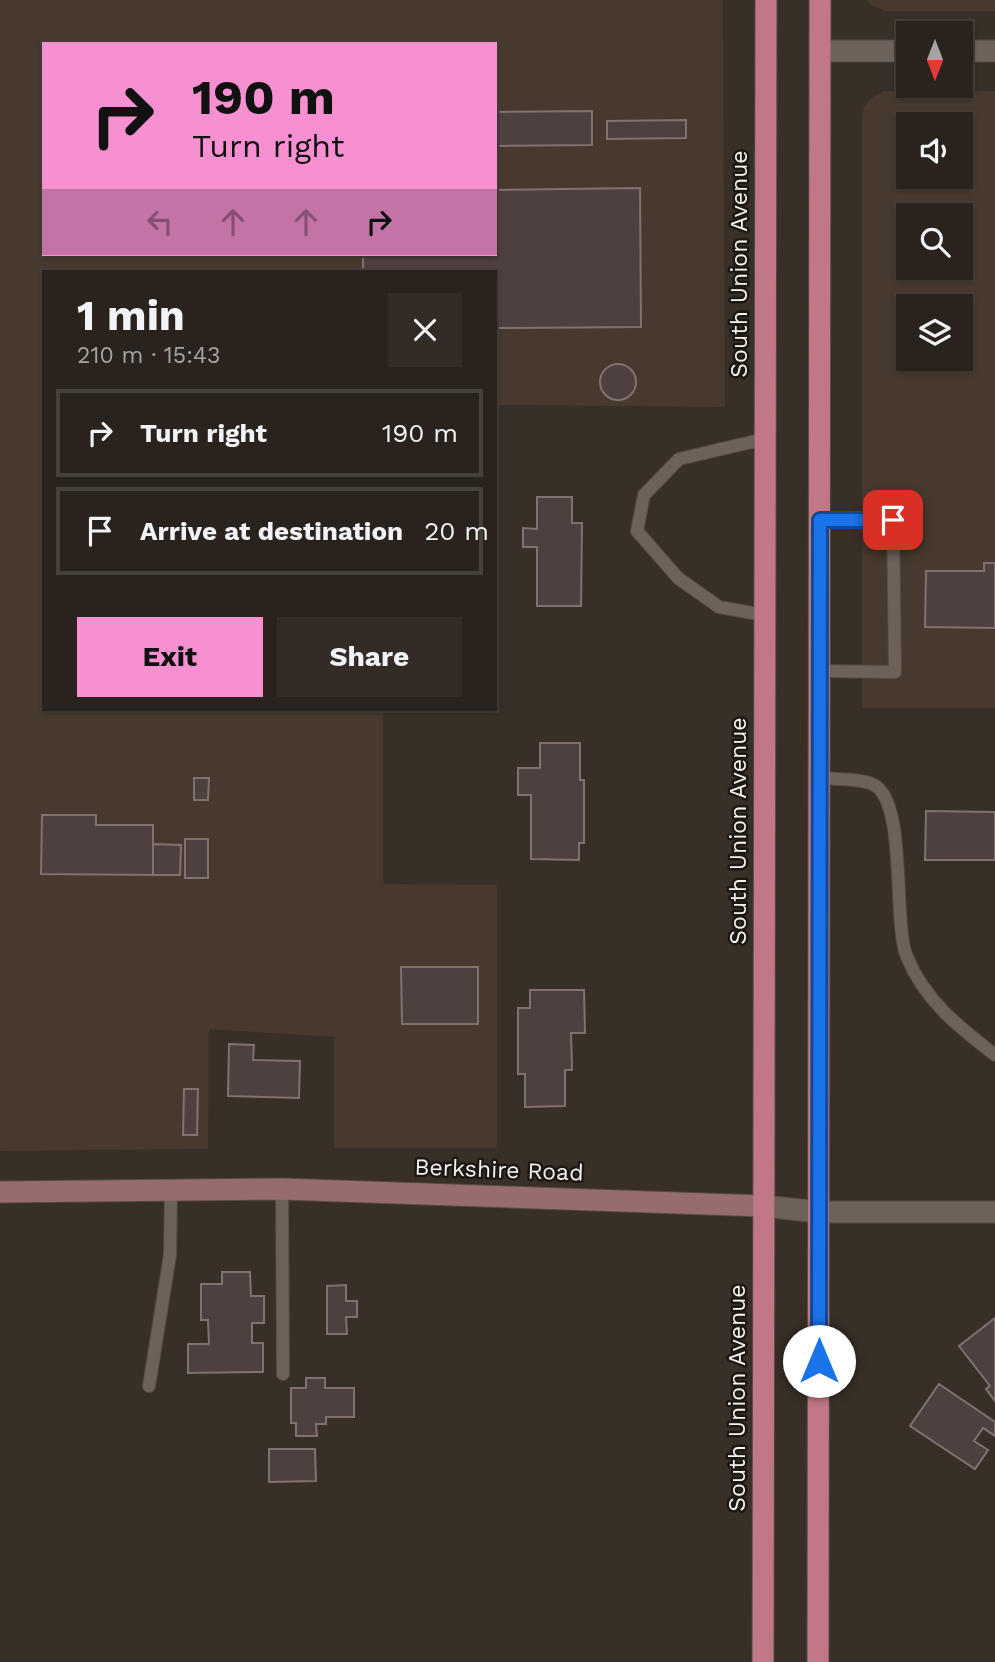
<!DOCTYPE html>
<html lang="en">
<head>
<meta charset="utf-8">
<style>
	body { margin:0; font-family:"Work Sans",sans-serif; background:#322b26; color:#f1f3f6; height:100vh; display:flex; flex-direction:column; font-size:26px; white-space:nowrap }
	* { box-sizing:border-box; margin:0 }
	p { font-size:23px; color:#a5a4a4 }
	.icon { flex:none; width:38px; height:38px; fill:none; stroke:currentColor; stroke-width:2; stroke-linecap:round; stroke-linejoin:round }
	.map { position:relative; flex:1; overflow:hidden }
	.side { position:absolute; left:42px; top:270px; width:455px; height:441px; display:flex; flex-direction:column; background:#2a231d; border-radius:0px; box-shadow:0 2px 5px #0004,0 0 0 2px #46403b }
	.side>* { flex:none }
	.guide { position:absolute; left:42px; top:42px; width:455px; height:214px; border-radius:0px; box-shadow:0 2px 5px #0004,0 0 0 2px #46403b; background:#f690d1; color:#111; overflow:hidden }
	.needle { width:46px; rotate:180deg }
	.tools { position:absolute; left:896px; top:21px; display:grid; gap:14px }
	.tools a { display:grid; place-items:center; width:77px; height:77px; border-radius:0px; background:#2a231d; box-shadow:0 2px 5px #0004,0 0 0 2px #46403b; font-size:35px }
	.pin { position:absolute; display:grid; place-items:center; width:60px; height:60px; color:#fff; margin:-30px; border-radius:14px; box-shadow:0 4px 10px #0006 }
	.me { position:absolute; width:77px; margin:-38px; rotate:0deg; stroke-linejoin:round; filter:drop-shadow(0 0 5px #0008) }
	.turn { display:flex; align-items:center; gap:24px; height:147px; padding:0 35px; font-size:32px }
	.turn .icon { width:91px; height:91px; stroke-width:2.5 }
	.turn b { display:block; font-size:49px; line-height:60px }
	.lanes { display:flex; align-items:center; height:66px; padding:0 35px; background:#0003; justify-content:center; gap:35px; direction:ltr }
	.lanes .off { opacity:.35 }
	.round { display:grid; place-items:center; flex:none; width:74px; height:74px; border-radius:0px; background:#322b26 }
	.overview { display:flex; align-items:center; justify-content:space-between; height:119px; padding:0 35px }
	h1 { font-size:42px; font-weight:700; line-height:52px }
	.primary-button { display:flex; gap:14px; margin-top:auto; padding:14px 35px }
	.primary-button a { flex:1; height:80px; border-radius:0px; background:#f690d1; color:#111; font-size:28px; font-weight:700; line-height:80px; text-align:center }
	.primary-button a+a { background:#322b26; color:#f1f3f6 }
	ul { padding:0; list-style:none }
	li { display:flex; align-items:center; gap:21px; height:88px; margin:0 14px 10px; padding:0 21px; border:4px solid #46403b; border-radius:0px }
	li div { flex:1 }
	li b { display:block; font-size:26px }
	li em { font-style:normal }
	.map>svg:first-child { display:block }
</style>
</head>
<body>
<div class="map">
<svg width="995" height="1662" viewBox="0 0 995 1662">
	<rect width="100%" height="100%" fill="#382f27"/>
	<g fill="#47392d" fill-rule="evenodd">
		<path d="M0,0H723L725,407L495,405V271H44V709H383V884L497,885V1148H334V1037L209,1029L208,1149L0,1151ZM44,44H495V254H44Z"/>
		<path d="M867,0H995V11H884L871,5Z"/>
		<path d="M883,91H995V708H862V116L863,109L871,98ZM908,124H961V177H908ZM908,215H961V268H908ZM908,306H961V359H908Z"/>
	</g>
	<g fill="#4d403f" stroke="#807270" stroke-width="2">
		<path d="M592,111V145L495,146V112Z"/>
		<path d="M686,120V138L607,139V121Z"/>
		<path d="M640,188L641,327L495,328V271H363V254H495V190Z"/>
		<circle cx="618" cy="382" r="18"/>
		<path d="M537,497H572V523H582L581,606H537V547H523V528L537,529Z"/>
		<path d="M984,563H995V628L925,627L926,571H984Z"/>
		<path d="M540,743H580V780H584V843H579V860L531,859V795H518V768H540Z"/>
		<path d="M194,778H209L208,800H194Z"/>
		<path d="M926,811L995,812V860H925Z"/>
		<path d="M42,815H96V825H153V875L41,874Z"/>
		<rect x="185" y="839" width="23" height="39"/>
		<path d="M153,844L181,845L180,875H153Z"/>
		<path d="M401,967H478V1024H402Z"/>
		<path d="M530,990H584L585,1033H571L572,1070H565V1106L525,1107V1074H518V1008H530Z"/>
		<path d="M229,1044L254,1045L253,1060L300,1061L299,1098L228,1096Z"/>
		<path d="M184,1089H198L197,1135H183Z"/>
		<path d="M222,1272H250L251,1296H264V1323H252V1343H263V1372L188,1373V1344H209L208,1320H201V1284H222Z"/>
		<path d="M346,1285V1301H357V1317H346L347,1334H327V1286Z"/>
		<path d="M995,1318V1401L986,1389L990,1386L959,1346Z"/>
		<path d="M306,1378H325V1388H354V1417H326V1424H316L317,1436H296V1423H291V1388H306Z"/>
		<path d="M939,1384L995,1422V1436L983,1428L974,1441L988,1450L975,1469L910,1426Z"/>
		<path d="M269,1449H315L316,1481L269,1482Z"/>
	</g>
	<g fill="none" stroke-linecap="round" stroke-linejoin="round">
		<g stroke="#534c45" stroke-width="14">
			<g id="lane">
				<path d="M764,439L679,459L644,495L637,531L678,578L719,607L764,615"/>
				<path d="M820,520H893L895,672L820,671"/>
				<path d="M819,778C832,779 862,779 872,784C908,798 892,921 907,957C925,1001 959,1027 995,1055"/>
				<path d="M282,1189L283,1374"/>
				<path d="M149,1386L170,1255L171,1190"/>
			</g>
		</g>
		<g stroke="#534c45" stroke-width="23">
			<g id="street">
				<path d="M820,51H908"/>
				<path d="M961,51H995"/>
				<path d="M763,1206L819,1212H995"/>
			</g>
		</g>
		<g stroke="#534c45" stroke-width="23">
			<path id="secondary" d="M0,1192L282,1189L763,1206"/>
		</g>
		<g stroke="#534c45" stroke-width="23">
			<g id="primary">
				<path d="M763,1662L766,0"/>
				<path d="M818,1662L820,0"/>
			</g>
		</g>
		<use href="#lane" stroke="#6c625a" stroke-width="12"/>
		<use href="#street" stroke="#6c625a" stroke-width="21"/>
		<use href="#secondary" stroke="#976c6f" stroke-width="21"/>
		<use href="#primary" stroke="#c17785" stroke-width="21"/>
	</g>
	<g fill="none" stroke-linecap="round" stroke-linejoin="round">
		<g stroke="#114b97" stroke-width="18">
			<path id="route" d="M819,1361L820,520H893"/>
		</g>
		<use href="#route" stroke="#1a73e8" stroke-width="12"/>
	</g>
	<g text-anchor="middle" dominant-baseline="central" stroke-width="5" stroke-linejoin="round" paint-order="stroke">
		<g font-size="23" fill="#f8f2ed" stroke="#1c1814">
			<text transform="translate(739 264) rotate(-90)">South Union Avenue</text>
			<text transform="translate(738 831) rotate(-90)">South Union Avenue</text>
			<text transform="translate(499 1170) rotate(2)">Berkshire Road</text>
			<text transform="translate(737 1398) rotate(-90)">South Union Avenue</text>
		</g>
	</g>
</svg>
<div class="tools">
<a><svg class="needle" viewBox="-14 -14 28 28"><path d="M0-13l5 13h-10z" fill="#e53935"/><path d="M0 13l5-13h-10z" fill="#a5a4a4"/></svg></a>
<a><svg class="icon" aria-label="sound" viewBox="0 0 24 24"><path d="M4 9h4l5-4v14l-5-4H4zM17 9q2 3 0 6"/></svg></a>
<a><svg class="icon" aria-label="search" viewBox="0 0 24 24"><circle cx="10" cy="10" r="6"/><path d="M15 15l6 6"/></svg></a>
<a><svg class="icon" aria-label="layers" viewBox="0 0 24 24"><path d="M12 4l9 5-9 5-9-5zM3 14l9 5 9-5"/></svg></a>
</div>
<div class="pin" style="left:893px;top:520px;background:#d93025"><svg class="icon" aria-label="arrive" viewBox="0 0 24 24"><path d="M6 21V4h12l-3 4 3 4H6"/></svg></div>
<svg class="me" style="left:819px;top:1361px" viewBox="-20 -20 40 40"><circle r="19" fill="#fff"/><path d="M0-13L10 11 0 6-10 11z" fill="#1a73e8"/></svg>
<div class="guide">
<div class="turn"><svg class="icon" aria-label="right" viewBox="0 0 24 24"><path d="M7 20v-9h11M14 6l5 5-5 5"/></svg><div><b>190 m</b>Turn right</div></div>
<div class="lanes"><svg class="icon off" aria-label="left" viewBox="0 0 24 24"><path d="M17 20v-9H6M10 6l-5 5 5 5"/></svg><svg class="icon off" aria-label="ahead" viewBox="0 0 24 24"><path d="M12 20V5M6 11l6-6 6 6"/></svg><svg class="icon off" aria-label="ahead" viewBox="0 0 24 24"><path d="M12 20V5M6 11l6-6 6 6"/></svg><svg class="icon" aria-label="right" viewBox="0 0 24 24"><path d="M7 20v-9h11M14 6l5 5-5 5"/></svg></div>
</div>
<section class="side">
<div class="overview"><div><h1>1 min</h1><p>210 m · 15:43</p></div><a class="round"><svg class="icon" aria-label="close" viewBox="0 0 24 24"><path d="M6 6l12 12M18 6L6 18"/></svg></a></div>
<ul>
<li><svg class="icon" aria-label="right" viewBox="0 0 24 24"><path d="M7 20v-9h11M14 6l5 5-5 5"/></svg><div><b>Turn right</b></div><em>190 m</em></li>
<li><svg class="icon" aria-label="arrive" viewBox="0 0 24 24"><path d="M6 21V4h12l-3 4 3 4H6"/></svg><div><b>Arrive at destination</b></div><em>20 m</em></li>
</ul>
<div class="primary-button"><a>Exit</a><a>Share</a></div>
</section>
</div>
</body>
</html>
